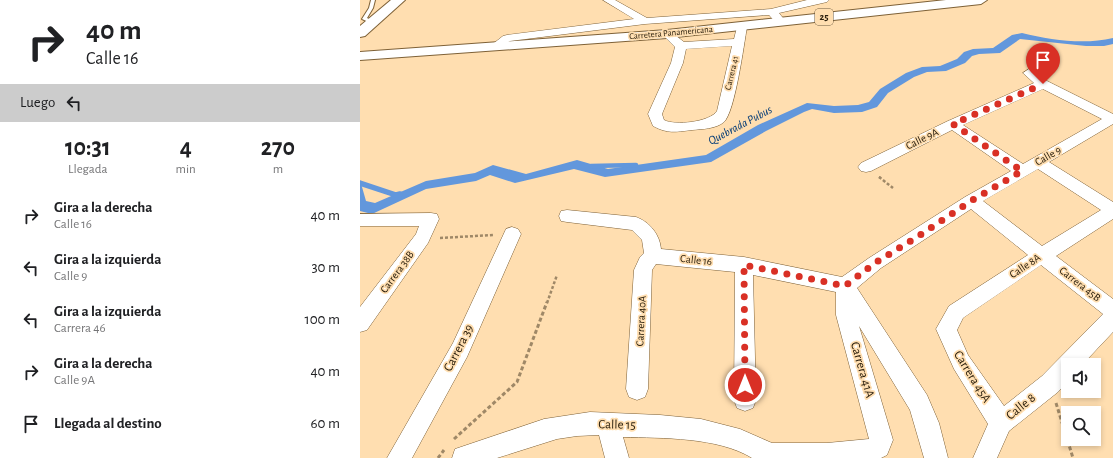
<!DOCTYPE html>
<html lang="es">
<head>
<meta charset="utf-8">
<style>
	body { margin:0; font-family:"Alegreya Sans",sans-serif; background:#f6f6f6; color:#202124; height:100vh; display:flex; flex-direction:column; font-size:15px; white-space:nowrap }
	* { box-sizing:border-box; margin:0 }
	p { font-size:13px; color:#757577 }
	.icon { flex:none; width:22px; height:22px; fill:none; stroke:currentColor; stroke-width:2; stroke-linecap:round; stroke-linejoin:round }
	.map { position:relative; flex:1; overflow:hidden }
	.sheet { display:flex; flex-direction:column; background:#fff; width:360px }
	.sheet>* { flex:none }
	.guide { background:#fff; color:#202124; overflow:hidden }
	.buttons { position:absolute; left:701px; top:358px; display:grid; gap:8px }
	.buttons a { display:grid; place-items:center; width:40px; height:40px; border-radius:0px; background:#fff; box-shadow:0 2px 6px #0003; font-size:20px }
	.pin { position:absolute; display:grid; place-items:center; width:34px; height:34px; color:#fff; margin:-41px -17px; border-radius:50% 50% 50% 0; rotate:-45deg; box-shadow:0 0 4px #0007 }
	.pin .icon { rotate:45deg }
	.me { position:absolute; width:44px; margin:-22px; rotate:0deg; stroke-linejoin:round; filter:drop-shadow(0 0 3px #0008) }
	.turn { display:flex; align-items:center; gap:14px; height:84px; padding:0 20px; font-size:18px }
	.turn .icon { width:52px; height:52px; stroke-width:2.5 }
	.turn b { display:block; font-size:28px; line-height:34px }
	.then { display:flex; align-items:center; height:38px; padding:0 20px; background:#0003; gap:8px; font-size:15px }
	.eta { display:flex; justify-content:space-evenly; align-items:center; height:68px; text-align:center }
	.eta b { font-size:24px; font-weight:600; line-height:28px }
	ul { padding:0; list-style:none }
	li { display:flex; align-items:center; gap:12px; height:52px; padding:0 20px }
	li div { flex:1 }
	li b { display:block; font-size:15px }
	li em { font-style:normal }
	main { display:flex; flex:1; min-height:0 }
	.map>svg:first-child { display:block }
</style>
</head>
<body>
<main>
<section class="sheet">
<div class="guide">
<div class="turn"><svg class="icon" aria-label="right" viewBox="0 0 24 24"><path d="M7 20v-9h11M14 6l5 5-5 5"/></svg><div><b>40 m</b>Calle 16</div></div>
<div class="then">Luego<svg class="icon" aria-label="left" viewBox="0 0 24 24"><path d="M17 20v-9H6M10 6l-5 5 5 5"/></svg></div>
</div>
<div class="eta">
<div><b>10:31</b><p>Llegada</p></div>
<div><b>4</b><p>min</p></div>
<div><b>270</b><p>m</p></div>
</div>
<ul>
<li><svg class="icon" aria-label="right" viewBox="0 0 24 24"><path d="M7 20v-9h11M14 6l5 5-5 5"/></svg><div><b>Gira a la derecha</b><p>Calle 16</p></div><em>40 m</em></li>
<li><svg class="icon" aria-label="left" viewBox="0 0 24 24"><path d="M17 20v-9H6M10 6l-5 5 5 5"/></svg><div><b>Gira a la izquierda</b><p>Calle 9</p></div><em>30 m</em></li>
<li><svg class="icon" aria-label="left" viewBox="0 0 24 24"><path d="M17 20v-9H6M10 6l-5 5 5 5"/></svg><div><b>Gira a la izquierda</b><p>Carrera 46</p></div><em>100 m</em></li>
<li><svg class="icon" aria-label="right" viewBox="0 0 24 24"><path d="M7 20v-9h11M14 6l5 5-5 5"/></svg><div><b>Gira a la derecha</b><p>Calle 9A</p></div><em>40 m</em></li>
<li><svg class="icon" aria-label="arrive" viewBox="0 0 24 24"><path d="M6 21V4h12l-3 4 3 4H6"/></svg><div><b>Llegada al destino</b></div><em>60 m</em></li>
</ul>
</section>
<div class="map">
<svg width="753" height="458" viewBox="0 0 753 458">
	<rect width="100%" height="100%" fill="#ffdeb0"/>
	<path fill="#6297dc" d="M662,33C691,40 724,45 753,38V44L744,46H726L660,39L640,53L619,54L612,56L605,63L586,71L567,72L554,77L528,93L517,107L502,112L474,113L452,109L444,112L406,131L351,162L245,177L214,169L155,183L130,175L116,181L66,189L12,214L0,211V180L6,201L15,203L66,181L115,173L133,165L166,174L217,160L248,169L346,155L398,125L447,103L474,106L498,105L509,102L520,89L546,73L562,67L580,66L597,59L604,52L613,49L633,48L652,35Z"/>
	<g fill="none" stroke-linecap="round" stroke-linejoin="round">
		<path stroke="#6297dc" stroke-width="4.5" d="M231,166L276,165"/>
		<path stroke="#6297dc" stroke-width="5.5" d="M0,183L36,195L40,194"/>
		<g stroke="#7e6137" stroke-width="2">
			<path id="lane" d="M11,0H15L13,8L7,18L15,22V23L13,24L2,19L9,8Z"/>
		</g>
		<g stroke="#7e6137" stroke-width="1">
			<g id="street">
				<path d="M243,0H255L287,18L411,9L447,0H469L467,2L419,13L426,22L421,25L417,24L409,15L285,24L150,41L135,50L129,47L143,36L147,35L274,19Z"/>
				<path d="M382,24L387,27C384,44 375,112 364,122C356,129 342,129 332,130C315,132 308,134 293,126L288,114L311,63L315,47L302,34L303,32H311L324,42L374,39L377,27ZM372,46L357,111C350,122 315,126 304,120L302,114L323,63L326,49Z"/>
				<path d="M669,69L673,70L687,81L753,114V124L689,162L753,202V219L696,256L753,299V332L722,365H708V381L698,392L649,431L637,458H613L628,424L594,369L576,329L589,306L668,255L611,209L521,268L497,288L567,395L579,423L588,458H564L550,410L499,326L533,440L527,455L521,458H392C358,437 302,438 263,437L269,458H245L239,435L217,436L197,439L137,458H92L95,449L184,419L230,412L300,415L341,419L380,429L412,443H467L509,439L476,315V292L393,275L396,400L393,408L385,411L377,408L374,400L375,272L296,264L292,270L288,389L285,397L277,400L269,397L266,389L274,270L280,257L284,253L282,240L272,230L207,222L201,221L199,216L201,211L207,210L276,217C290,222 300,235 301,249L384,257L482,277L509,258L605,197L651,171L592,130L511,171L506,172L501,171L498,167L501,163L588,121L674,83L663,73ZM683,89L742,119L663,164L603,125ZM678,169L741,210L682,246L623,201ZM681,265L743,314L682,376L644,406L608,355L597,330L603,318Z"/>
				<path d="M71,213L77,214L79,219L68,243L7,330L0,332V307L56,234L59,226H0V214Z"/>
				<path d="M152,227L158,229L161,234L107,357L52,458H27L93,343L146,229Z"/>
			</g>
		</g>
		<g stroke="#7e6137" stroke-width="2">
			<path id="secondary" d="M31,0H45L5,36L0,37V26Z"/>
		</g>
		<g stroke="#7e6137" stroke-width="2">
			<path id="highway" d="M586,0H627L621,4L307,38L0,60V52L307,30Z"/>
		</g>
		<path stroke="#9f8867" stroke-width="2" stroke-dasharray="2.5 1.5" stroke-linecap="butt" d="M519,177L521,178"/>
		<g stroke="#9f8867" stroke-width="2.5" stroke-dasharray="3 2" stroke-linecap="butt">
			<path d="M519,177L533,188"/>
			<path d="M80,238L133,235"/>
			<path d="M187,303L197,275"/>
		</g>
		<g stroke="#9f8867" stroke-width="3" stroke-dasharray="4 2.5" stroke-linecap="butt">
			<path d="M696,403L713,458"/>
			<path d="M94,439L157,382L187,302"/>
			<path d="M78,458L84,450"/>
		</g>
		<use href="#lane" fill="#fff" fill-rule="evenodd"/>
		<use href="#street" fill="#fff" fill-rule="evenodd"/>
		<use href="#secondary" fill="#fff" fill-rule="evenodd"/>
		<use href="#highway" fill="#fff" fill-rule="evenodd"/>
	</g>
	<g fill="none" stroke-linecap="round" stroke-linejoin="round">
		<path stroke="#d93025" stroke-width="7" stroke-dasharray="0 12.6" d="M385,385L384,265L485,286L515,263L557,237L611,201L662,171L593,124L683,84"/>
	</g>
	<g text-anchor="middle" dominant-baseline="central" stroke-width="3.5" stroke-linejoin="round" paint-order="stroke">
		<g font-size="9" fill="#2c200e" stroke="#ffdeb0">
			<text transform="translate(311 33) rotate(-5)">Carretera Panamericana</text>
			<text transform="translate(372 73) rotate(-77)">Carrera 41</text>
		</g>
		<rect fill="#ffdeb0" stroke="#6b593f" stroke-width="1" x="455" y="9" width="18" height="16" rx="3"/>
		<g font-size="10" font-weight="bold" fill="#2c200e">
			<text x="464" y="17">25</text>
		</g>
		<g font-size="11" fill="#2c200e" stroke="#ffdeb0">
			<text transform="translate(562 139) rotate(-26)">Calle 9A</text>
			<text transform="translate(688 156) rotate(-30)">Calle 9</text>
			<text transform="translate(336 260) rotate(6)">Calle 16</text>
			<text transform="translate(665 266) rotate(-34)">Calle 8A</text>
			<text transform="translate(37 272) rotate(-54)">Carrera 38B</text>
			<text transform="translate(720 284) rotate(38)">Carrera 45B</text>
			<text transform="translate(281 321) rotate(-87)">Carrera 40A</text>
		</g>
		<g font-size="12" font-style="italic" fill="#013a77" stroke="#ffdeb0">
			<text transform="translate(380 125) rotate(-28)">Quebrada Pubus</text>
		</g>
		<g font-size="13" fill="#2c200e" stroke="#ffdeb0">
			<text transform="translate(99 348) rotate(-63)">Carrera 39</text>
			<text transform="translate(502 370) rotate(74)">Carrera 41A</text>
			<text transform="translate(612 377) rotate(58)">Carrera 45A</text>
			<text transform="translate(661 407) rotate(-39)">Calle 8</text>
			<text transform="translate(257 425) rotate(1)">Calle 15</text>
		</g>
	</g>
</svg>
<div class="buttons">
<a><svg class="icon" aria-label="sound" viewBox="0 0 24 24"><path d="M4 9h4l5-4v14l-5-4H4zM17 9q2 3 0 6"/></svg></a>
<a><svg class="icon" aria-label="search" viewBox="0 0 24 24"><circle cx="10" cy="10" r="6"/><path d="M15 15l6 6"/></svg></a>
</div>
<div class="pin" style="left:683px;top:84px;background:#d93025"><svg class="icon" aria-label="arrive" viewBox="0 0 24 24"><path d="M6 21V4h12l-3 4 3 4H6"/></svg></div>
<svg class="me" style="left:385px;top:385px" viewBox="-20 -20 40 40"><circle r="17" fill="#d93025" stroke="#fff" stroke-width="3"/><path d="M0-11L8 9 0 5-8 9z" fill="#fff"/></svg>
</div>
</main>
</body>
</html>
